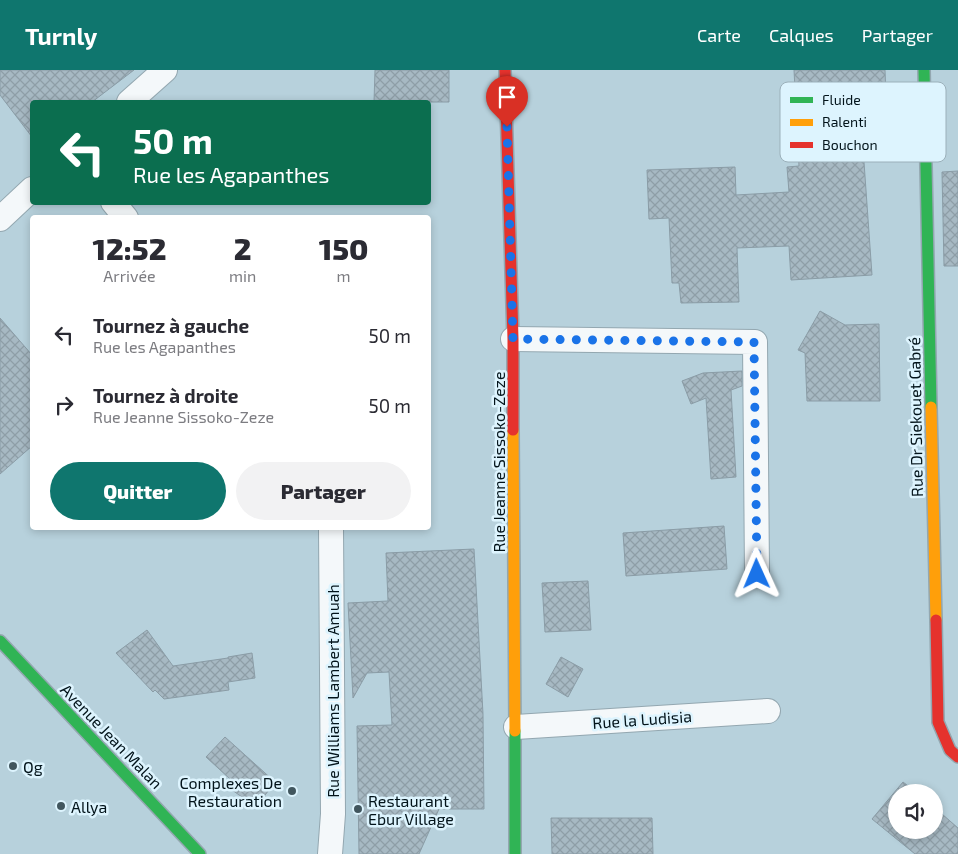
<!DOCTYPE html>
<html lang="fr">
<head>
<meta charset="utf-8">
<style>
	body { margin:0; font-family:"Exo 2",sans-serif; background:#f2f2f3; color:#2b2b33; height:100vh; display:flex; flex-direction:column; font-size:19px; white-space:nowrap }
	* { box-sizing:border-box; margin:0 }
	p { font-size:16px; color:#7c7c81 }
	.icon { flex:none; width:28px; height:28px; fill:none; stroke:currentColor; stroke-width:2; stroke-linecap:round; stroke-linejoin:round }
	.map { position:relative; flex:1; overflow:hidden }
	.details { position:absolute; left:30px; top:145px; width:401px; height:315px; display:flex; flex-direction:column; background:#fff; border-radius:5px; box-shadow:0 2px 8px #0003 }
	.details>* { flex:none }
	.top-card { position:absolute; left:30px; top:30px; width:401px; height:105px; border-radius:5px; box-shadow:0 2px 8px #0003; background:#0b6e4f; color:#fff; overflow:hidden }
	.buttons { position:absolute; left:888px; top:714px; display:grid; gap:10px }
	.buttons a { display:grid; place-items:center; width:55px; height:55px; border-radius:50%; background:#fff; box-shadow:0 2px 8px #0003; font-size:25px }
	.pin { position:absolute; display:grid; place-items:center; width:42px; height:42px; color:#fff; margin:-51px -21px; border-radius:50% 50% 50% 0; rotate:-45deg; box-shadow:0 0 5px #0007 }
	.pin .icon { rotate:45deg }
	.me { position:absolute; width:55px; margin:-28px; rotate:359deg; stroke-linejoin:round; filter:drop-shadow(0 0 4px #0008) }
	.turn { display:flex; align-items:center; gap:18px; height:105px; padding:0 20px; font-size:22px }
	.turn .icon { width:65px; height:65px; stroke-width:2.5 }
	.turn b { display:block; font-size:35px; line-height:42px }
	.eta { display:flex; justify-content:space-evenly; align-items:center; height:85px; text-align:center }
	.eta b { font-size:30px; font-weight:800; line-height:35px }
	.action { display:flex; gap:10px; margin-top:auto; padding:10px 20px }
	.action a { flex:1; height:58px; border-radius:30px; background:#0f766e; color:#fff; font-size:20px; font-weight:800; line-height:58px; text-align:center }
	.action a+a { background:#f2f2f3; color:#2b2b33 }
	ul { padding:0; list-style:none }
	li { display:flex; align-items:center; gap:15px; height:70px; padding:0 20px }
	li div { flex:1 }
	li b { display:block; font-size:19px }
	li em { font-style:normal }
	header { display:flex; align-items:center; gap:30px; box-sizing:border-box; height:70px; padding:0 25px; background:#0f766e; color:#fff }
	header strong { font-size:24px }
	nav { display:flex; gap:28px; margin-inline-start:auto; font-size:18px }
	.map>svg:first-child { display:block }
</style>
</head>
<body>
<header>
<strong>Turnly</strong>
<nav><a>Carte</a><a>Calques</a><a>Partager</a></nav>
</header>
<div class="map">
<svg width="958" height="784" viewBox="0 0 958 784">
	<defs>
		<pattern id="building-cross-hatch" width="8" height="8" patternUnits="userSpaceOnUse" patternTransform="scale(1.25)"><rect width="8" height="8" fill="#a7b9c3"/><path d="M0 0l8 8M0 8l8-8" fill="none" stroke="#8e9ea7"/></pattern>
	</defs>
	<rect width="100%" height="100%" fill="#b7d1dc"/>
	<g fill="url(#building-cross-hatch)" stroke="#8a9ca6">
		<path d="M0,0H134L92,32H32V67L0,25Z"/>
		<path d="M375,0H449V32H374Z"/>
		<path d="M794,0H885L888,77L863,78L872,205L791,210L789,176L737,178L739,232L681,233L679,213H672L669,148L649,149L647,100L735,97L736,125L789,122L787,97L799,96Z"/>
		<path d="M958,101V196H944L942,102Z"/>
		<path d="M820,241L845,255L879,254L880,331H807L805,283L798,280Z"/>
		<path d="M0,248L32,285V376L0,404Z"/>
		<path d="M742,301V316L731,320L736,407L711,409L706,328L691,334L682,311L703,303Z"/>
		<path d="M724,456L727,499L626,506L623,463Z"/>
		<path d="M474,479L483,644L484,739H439L419,784H359L357,656L392,655L389,602L367,603L353,628L348,533L388,531L386,483Z"/>
		<path d="M588,511L591,560L545,562L542,513Z"/>
		<path d="M147,560L173,596L228,588V587L252,583L255,608L228,612L229,620L164,629L155,620L153,622L116,583Z"/>
		<path d="M561,587L583,599L568,627L546,614Z"/>
		<path d="M225,667L275,712L256,737L225,715L230,709L206,687Z"/>
		<path d="M903,712L916,722H896V760H934V737L958,758V784H915L872,749Z"/>
		<path d="M551,748H652L653,784H552Z"/>
	</g>
	<g fill="none" stroke-linecap="round" stroke-linejoin="round">
		<g stroke="#93a7b0" stroke-width="26">
			<g id="street">
				<path d="M129,32L165,0"/>
				<path d="M113,132L126,148"/>
				<path d="M0,149L32,119"/>
				<path d="M513,269L755,272L757,504"/>
				<path d="M516,657L768,641"/>
				<path d="M330,784L333,744L331,458"/>
			</g>
		</g>
		<g stroke="#93a7b0" stroke-width="14">
			<g id="fast">
				<path d="M924,0L931,337"/>
				<path d="M0,571L200,784"/>
				<path d="M515,661V784"/>
			</g>
		</g>
		<g stroke="#93a7b0" stroke-width="14">
			<g id="slow">
				<path d="M931,337L936,550"/>
				<path d="M513,360L515,661"/>
			</g>
		</g>
		<g stroke="#93a7b0" stroke-width="14">
			<g id="jam">
				<path d="M505,0L513,269V360"/>
				<path d="M936,550L938,652L950,680L958,687"/>
			</g>
		</g>
		<use href="#street" stroke="#f4f8fa" stroke-width="24"/>
		<use href="#fast" stroke="#30b455" stroke-width="11"/>
		<use href="#slow" stroke="#ff9f0a" stroke-width="11"/>
		<use href="#jam" stroke="#e5322d" stroke-width="11"/>
	</g>
	<g fill="none" stroke-linecap="round" stroke-linejoin="round">
		<path stroke="#1a73e8" stroke-width="9" stroke-dasharray="0 16.2" d="M507,57L513,269L754,272L757,504"/>
	</g>
	<g fill="#41565e" stroke="#ddf4fe" stroke-width="2">
		<circle cx="13" cy="696" r="5"/>
		<circle cx="292" cy="721" r="5"/>
		<circle cx="61" cy="736" r="5"/>
		<circle cx="358" cy="739" r="5"/>
	</g>
	<g text-anchor="middle" dominant-baseline="central" stroke-width="5" stroke-linejoin="round" paint-order="stroke">
		<g font-size="16" fill="#02131a" stroke="#ddf4fe">
			<text transform="translate(915 347) rotate(-91)">Rue Dr Siekouet Gabré</text>
			<text transform="translate(498 392) rotate(-90)">Rue Jeanne Sissoko-Zeze</text>
			<text transform="translate(332 621) rotate(-90)">Rue Williams Lambert Amuah</text>
			<text transform="translate(642 649) rotate(-4)">Rue la Ludisia</text>
			<text transform="translate(112 666) rotate(46)">Avenue Jean Malan</text>
		</g>
		<g font-size="16" fill="#02131a" stroke="#ddf4fe" text-anchor="start">
			<text x="23" y="696">Qg</text>
			<text x="282" y="712" text-anchor="end">Complexes De<tspan x="282" dy="18">Restauration</tspan></text>
			<text x="368" y="730">Restaurant<tspan x="368" dy="18">Ebur Village</tspan></text>
			<text x="71" y="736">Allya</text>
		</g>
	</g>
	<rect x="780" y="12" width="166" height="80" rx="8" fill="#ddf4fe" stroke="#9bb0ba" stroke-width="1"/>
	<rect x="790" y="27" width="23" height="6" fill="#30b455"/>
	<rect x="790" y="49" width="23" height="7" fill="#ff9f0a"/>
	<rect x="790" y="72" width="23" height="6" fill="#e5322d"/>
	<g font-size="14" fill="#02131a">
		<text x="822" y="35">Fluide</text>
		<text x="822" y="57">Ralenti</text>
		<text x="822" y="80">Bouchon</text>
	</g>
</svg>
<div class="buttons">
<a><svg class="icon" aria-label="sound" viewBox="0 0 24 24"><path d="M4 9h4l5-4v14l-5-4H4zM17 9q2 3 0 6"/></svg></a>
</div>
<div class="pin" style="left:507px;top:57px;background:#d93025"><svg class="icon" aria-label="arrive" viewBox="0 0 24 24"><path d="M6 21V4h12l-3 4 3 4H6"/></svg></div>
<svg class="me" style="left:757px;top:504px" viewBox="-20 -20 40 40"><path d="M0-17L14 15 0 8-14 15z" fill="#1a73e8" stroke="#fff" stroke-width="4"/></svg>
<div class="top-card">
<div class="turn"><svg class="icon" aria-label="left" viewBox="0 0 24 24"><path d="M17 20v-9H6M10 6l-5 5 5 5"/></svg><div><b>50 m</b>Rue les Agapanthes</div></div>
</div>
<section class="details">
<div class="eta">
<div><b>12:52</b><p>Arrivée</p></div>
<div><b>2</b><p>min</p></div>
<div><b>150</b><p>m</p></div>
</div>
<ul>
<li><svg class="icon" aria-label="left" viewBox="0 0 24 24"><path d="M17 20v-9H6M10 6l-5 5 5 5"/></svg><div><b>Tournez à gauche</b><p>Rue les Agapanthes</p></div><em>50 m</em></li>
<li><svg class="icon" aria-label="right" viewBox="0 0 24 24"><path d="M7 20v-9h11M14 6l5 5-5 5"/></svg><div><b>Tournez à droite</b><p>Rue Jeanne Sissoko-Zeze</p></div><em>50 m</em></li>
</ul>
<div class="action"><a>Quitter</a><a>Partager</a></div>
</section>
</div>
</body>
</html>
